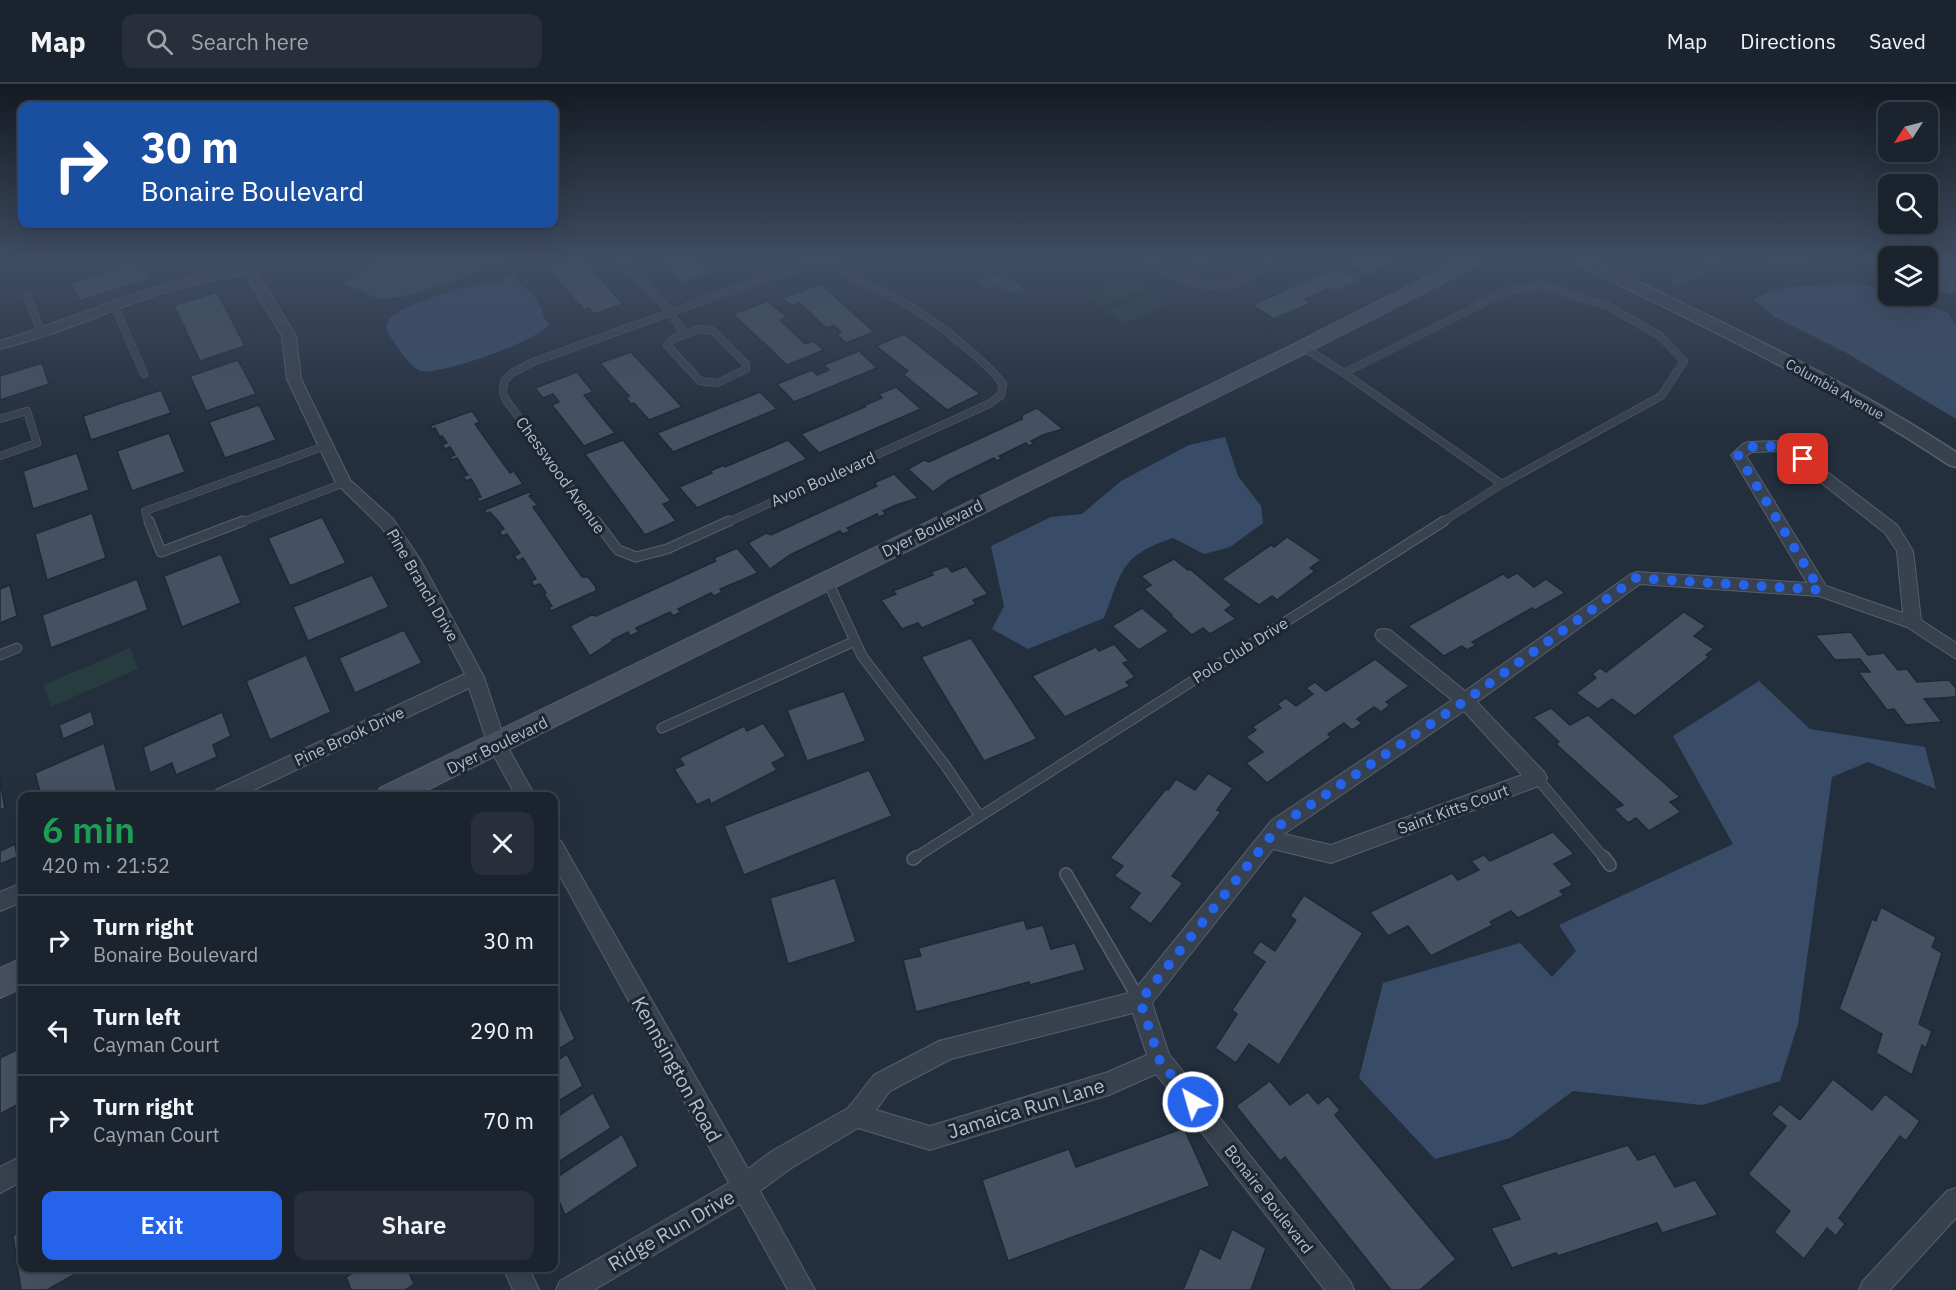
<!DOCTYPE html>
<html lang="en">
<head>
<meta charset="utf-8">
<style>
	body { margin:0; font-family:"IBM Plex Sans",sans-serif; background:#282f3a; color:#f1f3f6; height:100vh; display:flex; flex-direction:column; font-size:22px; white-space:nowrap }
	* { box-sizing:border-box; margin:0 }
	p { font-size:20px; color:#a0a4aa }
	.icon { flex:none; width:33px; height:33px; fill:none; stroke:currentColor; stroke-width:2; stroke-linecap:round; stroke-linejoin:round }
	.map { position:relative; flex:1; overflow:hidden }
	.drawer { position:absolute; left:18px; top:708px; width:540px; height:480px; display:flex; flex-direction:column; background:#1b232e; border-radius:12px; box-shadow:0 6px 24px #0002,0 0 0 2px #39404a }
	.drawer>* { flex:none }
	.top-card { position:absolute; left:18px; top:18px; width:540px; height:126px; border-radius:12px; box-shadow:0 6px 24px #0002,0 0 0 2px #39404a; background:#1a4fa0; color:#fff; overflow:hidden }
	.needle { width:39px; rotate:234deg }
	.controls { position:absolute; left:1878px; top:18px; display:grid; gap:12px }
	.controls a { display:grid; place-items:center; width:60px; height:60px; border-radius:12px; background:#1b232e; box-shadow:0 6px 24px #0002,0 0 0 2px #39404a; font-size:30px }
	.pin { position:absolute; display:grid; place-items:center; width:51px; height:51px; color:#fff; margin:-26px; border-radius:12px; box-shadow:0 3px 9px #0006 }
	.me { position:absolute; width:66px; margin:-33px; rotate:322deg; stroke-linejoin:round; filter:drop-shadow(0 0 4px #0008) }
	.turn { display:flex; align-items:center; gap:21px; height:126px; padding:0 24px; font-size:27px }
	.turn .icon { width:78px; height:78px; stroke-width:2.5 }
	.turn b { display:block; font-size:42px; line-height:51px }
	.round { display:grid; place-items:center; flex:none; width:63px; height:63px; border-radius:12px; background:#282f3a }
	.head { display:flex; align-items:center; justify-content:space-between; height:102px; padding:0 24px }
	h1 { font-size:36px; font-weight:600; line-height:45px; color:#1e9e55 }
	.action { display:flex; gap:12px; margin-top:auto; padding:12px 24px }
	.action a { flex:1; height:69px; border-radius:12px; background:#2563eb; color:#fff; font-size:24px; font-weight:600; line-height:69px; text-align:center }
	.action a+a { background:#282f3a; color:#f1f3f6 }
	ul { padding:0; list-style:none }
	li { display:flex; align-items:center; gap:18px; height:90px; padding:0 24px; border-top:2px solid #39404a }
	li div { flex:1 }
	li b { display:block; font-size:22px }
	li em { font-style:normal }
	header { display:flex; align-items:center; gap:36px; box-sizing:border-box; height:84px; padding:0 30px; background:#1b232e; border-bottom:2px solid #39404a }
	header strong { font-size:28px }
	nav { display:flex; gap:33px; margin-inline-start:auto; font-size:21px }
	.search { width:420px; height:54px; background:#282f3a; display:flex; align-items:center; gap:15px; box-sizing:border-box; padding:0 21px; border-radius:12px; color:#a0a4aa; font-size:22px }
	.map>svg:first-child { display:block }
</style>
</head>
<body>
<header>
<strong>Map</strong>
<div class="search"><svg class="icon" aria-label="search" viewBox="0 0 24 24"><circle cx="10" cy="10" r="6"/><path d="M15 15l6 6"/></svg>Search here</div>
<nav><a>Map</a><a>Directions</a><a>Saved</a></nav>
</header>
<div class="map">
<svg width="1956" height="1206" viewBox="0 0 1956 1206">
	<rect width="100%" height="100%" fill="#242f3e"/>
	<g fill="#263c3f">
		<path d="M1127,194L1144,205L1102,223L1085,212Z"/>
		<path d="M1150,209L1167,221L1125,239L1108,228Z"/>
		<path d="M130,564L138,585L51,623L44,601Z"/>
	</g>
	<g fill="#394c67">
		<path d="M378,176H504L500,180C470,190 409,217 379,214C367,212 357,203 345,201C349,190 367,181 378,176Z"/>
		<path d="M1002,189L1024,205L1012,210L999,200L988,205L979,198Z"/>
		<path d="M515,190L516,197L533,210L543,228L542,232L549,240C543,255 439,292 421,287C410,284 391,255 386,244L389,235C409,216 477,198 504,197V194Z"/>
		<path d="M1836,200H1858L1885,206L1888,207V212H1900L1947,228L1956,241V335L1845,268L1775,233L1754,216C1778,199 1807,203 1836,200Z"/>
		<path d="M1225,353L1238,392L1261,422L1263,439L1230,463L1204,470L1173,454C1120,472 1123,485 1104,534L1028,565L992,545L1004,522L991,462L1051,433L1082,430L1121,397L1189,361Z"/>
		<path d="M1759,597L1810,645L1925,663L1936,705L1868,678L1832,693L1798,940L1780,997L1702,1021L1573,1007L1510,1054L1435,1075L1359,994L1383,899L1520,859L1552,893L1576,867L1559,841L1733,760L1673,652Z"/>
	</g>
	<g fill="#455162" stroke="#1f2835" stroke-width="1.5">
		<path d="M576,176H583L623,220L594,230L589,224L584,226L548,185Z"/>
		<path d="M658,176H698L712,189L682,199Z"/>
		<path d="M1185,176H1218L1199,185Z"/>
		<path d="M1349,176H1402L1368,192L1344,178Z"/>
		<path d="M1940,176H1956V207L1949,212L1928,203V184Z"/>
		<path d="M138,178L149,195L80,217L70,199Z"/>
		<path d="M1338,183L1361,196L1336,207L1330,204L1305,215L1311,219L1274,235L1252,221Z"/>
		<path d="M821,200L874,248L846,259L837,250L841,248L834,241L826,244L800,219L791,222L782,214Z"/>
		<path d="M217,208L245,262L200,277L174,221Z"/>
		<path d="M768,217L787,233L780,236L805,260L813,257L824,266L787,281L733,230Z"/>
		<path d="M904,250L980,310L947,326L903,290L908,287L876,262Z"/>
		<path d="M859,267L877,284L794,318L777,300L812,286L817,291L829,286L824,281Z"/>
		<path d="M631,268L682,323L649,336L634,319L631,320L626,314L629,312L600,279Z"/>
		<path d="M238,276L256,310L206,327L190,292Z"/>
		<path d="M42,279L49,300L0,316V292Z"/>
		<path d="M577,288L593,308L584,311L615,349L584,362L552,321L559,318L553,310L543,314L535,304Z"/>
		<path d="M896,303L921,325L819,369L801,350L865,323L863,322L882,314L879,310Z"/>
		<path d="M161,306L171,329L91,356L83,332Z"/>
		<path d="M760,308L777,325L673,368L657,349Z"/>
		<path d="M259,321L276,356L225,374L209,338Z"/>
		<path d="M1037,324L1063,345L1043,351L1031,357L1034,359L1029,362L1026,359L999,372L1002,374L997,377L994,374L949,396L933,408L908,385L924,376L929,378L1022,335V331Z"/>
		<path d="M472,327L480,338L475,340L510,389L514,387L523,400L479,418L477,414L481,413L476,403L471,395L466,397L463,392L468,391L457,374L452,376L450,373L455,371L450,363L445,365L442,361L447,359L442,352L440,353L435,344L432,345L430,342Z"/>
		<path d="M169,349L185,388L132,407L117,367Z"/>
		<path d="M623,356L671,417L663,420L676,437L645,451L585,370Z"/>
		<path d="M788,356L807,375L697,424L679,403L712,389L710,387L724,381L725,383Z"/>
		<path d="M77,369L89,406L33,425L23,387Z"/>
		<path d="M894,390L918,414L896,421L883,427L886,430L879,433L877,430L847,444L850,447L843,450L840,447L790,471L770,485L748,459L766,449L771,451L877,402L875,400L876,398Z"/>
		<path d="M529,408L532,411L529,412L538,421L533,423L582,493H588L596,503V507L551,527L549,523L552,522L544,510L546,509L540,500L534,502L531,497L536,495L523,474L518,477L514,472L520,469L507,450L502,452L499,447L504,445L498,437L490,428L486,429L484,426Z"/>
		<path d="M92,429L106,474L47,496L35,450Z"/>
		<path d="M322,433L346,479L290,502L268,454Z"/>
		<path d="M1287,453L1321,476L1310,484L1315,487L1277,516L1272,512L1259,521L1222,495L1271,461L1274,463Z"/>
		<path d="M737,464L758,489L720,505L722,508L714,512L711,509L678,525L681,528L673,532L670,528L636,544L639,548L630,552L628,548L612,556L613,557L590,572L570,542L591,531L596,532L716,477L714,474Z"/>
		<path d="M221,470L241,519L182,543L164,492Z"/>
		<path d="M1174,475L1188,486L1190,485L1232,521L1225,526L1236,535L1210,550L1203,544L1192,551L1171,532L1172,531L1144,505L1151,501L1141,492Z"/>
		<path d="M947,482L952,488L966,482L988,510L973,516L976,520L922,544L918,539L902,545L881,516L896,510L893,507L933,491L931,488Z"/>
		<path d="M1517,489L1534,503L1546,495L1565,509L1535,526L1532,524L1472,558L1476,561L1467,566L1462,562L1444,572L1408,542L1503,490L1508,494Z"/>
		<path d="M372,491L389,523L308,557L293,523Z"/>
		<path d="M137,495L148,526L51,564L42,531Z"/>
		<path d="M10,501L17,532L0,539V505Z"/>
		<path d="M1142,524L1169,547L1139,566L1112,542Z"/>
		<path d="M1684,528L1706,542L1694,552L1714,565L1706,571L1709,573L1635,632L1612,615L1598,625L1576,609L1596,594L1592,590L1600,584L1606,588Z"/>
		<path d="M404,546L422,579L355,609L339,574Z"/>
		<path d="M1851,548L1868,571L1884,569L1898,586L1907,585L1917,598L1949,596L1956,604V613L1924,615L1942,638L1906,641L1894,625L1887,626L1858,588H1870L1860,575L1835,576L1815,551Z"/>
		<path d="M971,554L1037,655L984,677L921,573Z"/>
		<path d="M1114,560L1129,577L1123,579L1135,593L1126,598L1130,602L1065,633L1032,592L1096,563L1099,567Z"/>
		<path d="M306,571L331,628L270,656L246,597Z"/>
		<path d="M1375,575L1409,602L1386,618L1390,621L1381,628L1374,623L1357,635L1362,639L1352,646L1344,639L1328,650L1331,653L1267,699L1246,679L1263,668L1246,653L1256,646L1252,643L1281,624L1277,620L1286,614L1296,622L1313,610L1306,604L1315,598L1326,607Z"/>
		<path d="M844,607L866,657L807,677L787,626Z"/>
		<path d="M1551,624L1570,641L1588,631L1680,713L1670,718L1681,728L1649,747L1636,734L1628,739L1614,725L1623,721L1556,660L1559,658L1533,633Z"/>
		<path d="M91,627L95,641L63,655L59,641Z"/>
		<path d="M222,628L231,652L213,661L217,673L176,691L172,679L150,689L143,663Z"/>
		<path d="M763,639L786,672L772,679L777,686L711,720L709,715L697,721L674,685L684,681L679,674L744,642L747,647Z"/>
		<path d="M104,659L118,712H41L35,689Z"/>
		<path d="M869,686L892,732L744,791L724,742Z"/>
		<path d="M1208,689L1233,704L1217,726L1221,728L1172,792L1183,799L1151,840L1129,824L1140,809L1114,792L1123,782L1110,774L1166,705L1168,706L1176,695L1195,706Z"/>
		<path d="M0,696L5,724L0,726Z"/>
		<path d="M1553,748L1574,770L1554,780L1573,801L1560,807L1564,811L1518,834L1511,827L1490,838L1493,841L1431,872L1408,842L1388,852L1370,828L1452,789L1458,796L1479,786L1471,777L1484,771L1490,777Z"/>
		<path d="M15,760L17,773L0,780V767Z"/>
		<path d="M835,794L856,858L788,880L770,814Z"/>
		<path d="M1304,811L1363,849L1279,981L1249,960L1236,979L1215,964L1237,930L1232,926L1265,878L1252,869L1260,857L1275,867L1296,836L1290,832Z"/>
		<path d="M1881,823L1936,853L1932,863L1942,869L1919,940L1932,947L1926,964L1922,961L1912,991L1876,969L1882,950L1839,925L1872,835L1876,837Z"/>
		<path d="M1024,836L1027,845L1043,841L1051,865L1075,859L1085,886L1030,901L1029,898L916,928L903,876L921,872L918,864Z"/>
		<path d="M560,923L575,955L554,968V927Z"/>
		<path d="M22,963V1018L0,1030V974Z"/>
		<path d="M567,970L583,1002L554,1020V979Z"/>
		<path d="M1833,995L1872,1026L1885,1010L1920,1037L1906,1057L1900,1052L1839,1134L1845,1140L1836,1152L1827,1144L1804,1175L1774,1148L1790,1127L1748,1090L1786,1042L1771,1030L1780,1020L1800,1036Z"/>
		<path d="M1270,997L1290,1021L1308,1008L1318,1020L1328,1012L1340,1026L1335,1031L1456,1175L1420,1206H1391L1285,1073L1280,1077L1236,1022Z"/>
		<path d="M593,1009L611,1044L554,1081V1035Z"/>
		<path d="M1184,1044L1210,1102L1008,1177L982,1096L1069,1065L1076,1083Z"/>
		<path d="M622,1050L638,1082L565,1131L554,1106V1095Z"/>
		<path d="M1628,1061L1638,1076L1655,1070L1675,1103L1695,1096L1718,1131L1662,1149L1657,1139L1558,1172L1556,1169L1512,1184L1491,1144L1520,1135L1501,1101Z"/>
		<path d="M1232,1145L1266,1164L1251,1206H1183L1200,1164L1220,1175Z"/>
		<path d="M22,1146V1184H86L47,1206H21L13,1152Z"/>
		<path d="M361,1184H407L414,1200L405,1206H351L346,1193Z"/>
	</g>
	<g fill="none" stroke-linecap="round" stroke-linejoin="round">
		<g stroke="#565f6c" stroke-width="8">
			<g id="service-far2">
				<path d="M620,176L663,219L685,250"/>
				<path d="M1147,176C1191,202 1229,218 1269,176"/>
				<path d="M1774,176L1790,179L1806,176"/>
				<path d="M1676,198L1718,176"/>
				<path d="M27,211L41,248"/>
				<path d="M114,221L144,290"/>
				<path d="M700,245L713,247L746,280V285L717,299L700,297L667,261L674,254Z"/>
				<path d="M1303,263L1344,289L1502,400"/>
				<path d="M1344,289L1509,206L1543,202L1608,222L1660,252L1684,277L1661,312L1502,400L1441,439"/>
				<path d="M0,335L27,327L37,359L0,372"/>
				<path d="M149,439L145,427L325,362"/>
				<path d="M239,439L344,399"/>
				<path d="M597,439L506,316L503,309L504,297L512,289L533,278L769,193L828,176"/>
				<path d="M726,439L989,320L1001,311L1003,300C986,277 932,234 906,220C878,205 857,201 835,176"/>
			</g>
		</g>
		<g stroke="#565f6c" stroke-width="11">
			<g id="service-far1">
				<path d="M149,437L161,468L243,437"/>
				<path d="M596,437L618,466L636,473L667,465L729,437"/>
				<path d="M827,496L862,572L945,681L979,731"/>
				<path d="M0,571L17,564"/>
				<path d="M662,644L855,557"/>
				<path d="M1537,694L1605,775"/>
				<path d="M913,775L1444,437"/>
			</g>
		</g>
		<g stroke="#565f6c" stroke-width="14">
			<g id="service">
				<path d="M1604,773L1610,781"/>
				<path d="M913,775L916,773"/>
				<path d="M1066,790L1140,917"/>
			</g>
		</g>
		<g stroke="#565f6c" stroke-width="2">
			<g id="minor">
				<path d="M250,183L256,187L296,252L301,295L350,396L393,435L421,477L484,593L506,660L535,712H516L488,661L469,604L241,712H214L216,706L465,590L406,479L381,443L336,399L287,295L282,252L246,191C156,200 86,244 0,265V257C87,231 158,193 250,183Z"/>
				<path d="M1784,357L1789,359L1897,441L1913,467L1921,536L1956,559V575L1907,543L1819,512L1640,500L1477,618L1544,688L1547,694L1544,700L1331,779L1273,765L1152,919L1169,970L1350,1197L1354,1206H1325L1156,990L1109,1011L930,1066L858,1044L790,1085L760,1107L815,1206H788L740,1120L594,1206H556L560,1197L729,1099L554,781V754L561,757L748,1085L772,1067L848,1024L874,991L939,957L1133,908L1272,736L1452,616L1378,556L1375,551L1378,546L1384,545L1390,546L1465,607L1631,490L1637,488L1807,499L1731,371L1743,360L1748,358ZM1781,367L1885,449L1897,467L1903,529L1826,502L1746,372L1752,368ZM1464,627L1522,691L1331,761L1284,750ZM1133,929L1147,971L1108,988L930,1042L876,1026L890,1007L951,975Z"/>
				<path d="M22,799V818L0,827V808Z"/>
				<path d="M22,1072V1097L0,1109V1083Z"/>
				<path d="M1956,1104V1134L1890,1206H1859L1863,1197L1947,1107Z"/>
				<path d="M503,1184H529L539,1206H513Z"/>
			</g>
		</g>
		<g stroke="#565f6c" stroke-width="3">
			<path id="tertiary" d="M1573,176H1593C1717,236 1841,293 1956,368V383L1949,381C1831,302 1703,242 1576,179Z"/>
		</g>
		<g stroke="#565f6c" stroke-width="2">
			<g id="secondary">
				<path d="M1460,176H1483L1480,180L1310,267L415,712H376L380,704L1296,259Z"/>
				<path d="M22,874V904L0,914V884Z"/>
			</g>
		</g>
		<use href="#service-far2" stroke="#38414e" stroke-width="7"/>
		<use href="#service-far1" stroke="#38414e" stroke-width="9"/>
		<use href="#service" stroke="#38414e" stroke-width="11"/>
		<use href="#minor" fill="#38414e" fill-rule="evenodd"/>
		<use href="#tertiary" fill="#38414e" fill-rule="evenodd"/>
		<use href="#secondary" fill="#465061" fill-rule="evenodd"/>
	</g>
	<linearGradient id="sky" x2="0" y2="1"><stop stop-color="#141a22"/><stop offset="0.51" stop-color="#3f4d63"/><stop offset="1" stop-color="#3f4d63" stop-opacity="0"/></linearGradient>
	<rect width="1956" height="345" fill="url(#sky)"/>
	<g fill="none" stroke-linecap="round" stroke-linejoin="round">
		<path stroke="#2563eb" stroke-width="10" stroke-dasharray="0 18" d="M1193,1018L1160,977L1140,917L1279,742L1465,617L1636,494L1820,506L1738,371L1748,363L1784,362L1803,375"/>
	</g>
	<g text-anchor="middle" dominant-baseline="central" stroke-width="6" stroke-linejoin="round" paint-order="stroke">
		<g font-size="14" fill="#b4bcc9" stroke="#1d2633">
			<text transform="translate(1835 305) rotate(29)">Columbia Avenue</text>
		</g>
		<g font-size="16" fill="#b4bcc9" stroke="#1d2633">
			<text transform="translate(561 391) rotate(54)">Chesswood Avenue</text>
			<text transform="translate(823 395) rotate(-24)">Avon Boulevard</text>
			<text transform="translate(932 444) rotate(-26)">Dyer Boulevard</text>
			<text transform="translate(423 501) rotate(60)">Pine Branch Drive</text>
			<text transform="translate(1240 566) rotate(-32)">Polo Club Drive</text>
			<text transform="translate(349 652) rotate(-25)">Pine Brook Drive</text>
			<text transform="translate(497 661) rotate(-26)">Dyer Boulevard</text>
			<text transform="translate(1453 725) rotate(-20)">Saint Kitts Court</text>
			<text transform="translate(1269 1115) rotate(52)">Bonaire Boulevard</text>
		</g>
		<g font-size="20" fill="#b4bcc9" stroke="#1d2633">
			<text transform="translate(677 985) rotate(61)">Kennsington Road</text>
			<text transform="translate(1026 1024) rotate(-17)">Jamaica Run Lane</text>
			<text transform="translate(671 1146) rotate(-30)">Ridge Run Drive</text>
		</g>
	</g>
</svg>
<div class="controls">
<a><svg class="needle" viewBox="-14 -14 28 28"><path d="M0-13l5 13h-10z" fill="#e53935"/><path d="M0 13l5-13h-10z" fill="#a0a4aa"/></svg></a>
<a><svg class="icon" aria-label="search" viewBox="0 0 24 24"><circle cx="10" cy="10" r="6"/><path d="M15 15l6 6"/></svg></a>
<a><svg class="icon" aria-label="layers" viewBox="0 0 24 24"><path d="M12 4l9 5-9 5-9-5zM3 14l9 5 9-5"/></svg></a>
</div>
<div class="pin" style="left:1803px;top:375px;background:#d93025"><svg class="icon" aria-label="arrive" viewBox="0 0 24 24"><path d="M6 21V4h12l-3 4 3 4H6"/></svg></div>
<svg class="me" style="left:1193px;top:1018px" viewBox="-20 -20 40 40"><circle r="17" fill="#2563eb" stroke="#fff" stroke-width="3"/><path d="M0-11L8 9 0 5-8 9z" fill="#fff"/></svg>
<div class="top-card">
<div class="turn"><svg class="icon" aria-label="right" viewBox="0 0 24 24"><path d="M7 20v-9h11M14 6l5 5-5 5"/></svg><div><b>30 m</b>Bonaire Boulevard</div></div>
</div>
<section class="drawer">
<div class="head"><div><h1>6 min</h1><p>420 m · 21:52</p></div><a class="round"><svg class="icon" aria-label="close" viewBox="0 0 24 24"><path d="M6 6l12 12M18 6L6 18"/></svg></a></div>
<ul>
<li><svg class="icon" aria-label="right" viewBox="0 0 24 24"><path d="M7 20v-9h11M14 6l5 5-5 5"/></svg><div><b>Turn right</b><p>Bonaire Boulevard</p></div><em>30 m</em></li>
<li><svg class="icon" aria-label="left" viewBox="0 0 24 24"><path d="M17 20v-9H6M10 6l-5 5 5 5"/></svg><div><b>Turn left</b><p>Cayman Court</p></div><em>290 m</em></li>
<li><svg class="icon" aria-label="right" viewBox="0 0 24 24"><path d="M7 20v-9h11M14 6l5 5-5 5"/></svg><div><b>Turn right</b><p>Cayman Court</p></div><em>70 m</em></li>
</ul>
<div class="action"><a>Exit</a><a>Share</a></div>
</section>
</div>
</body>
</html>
